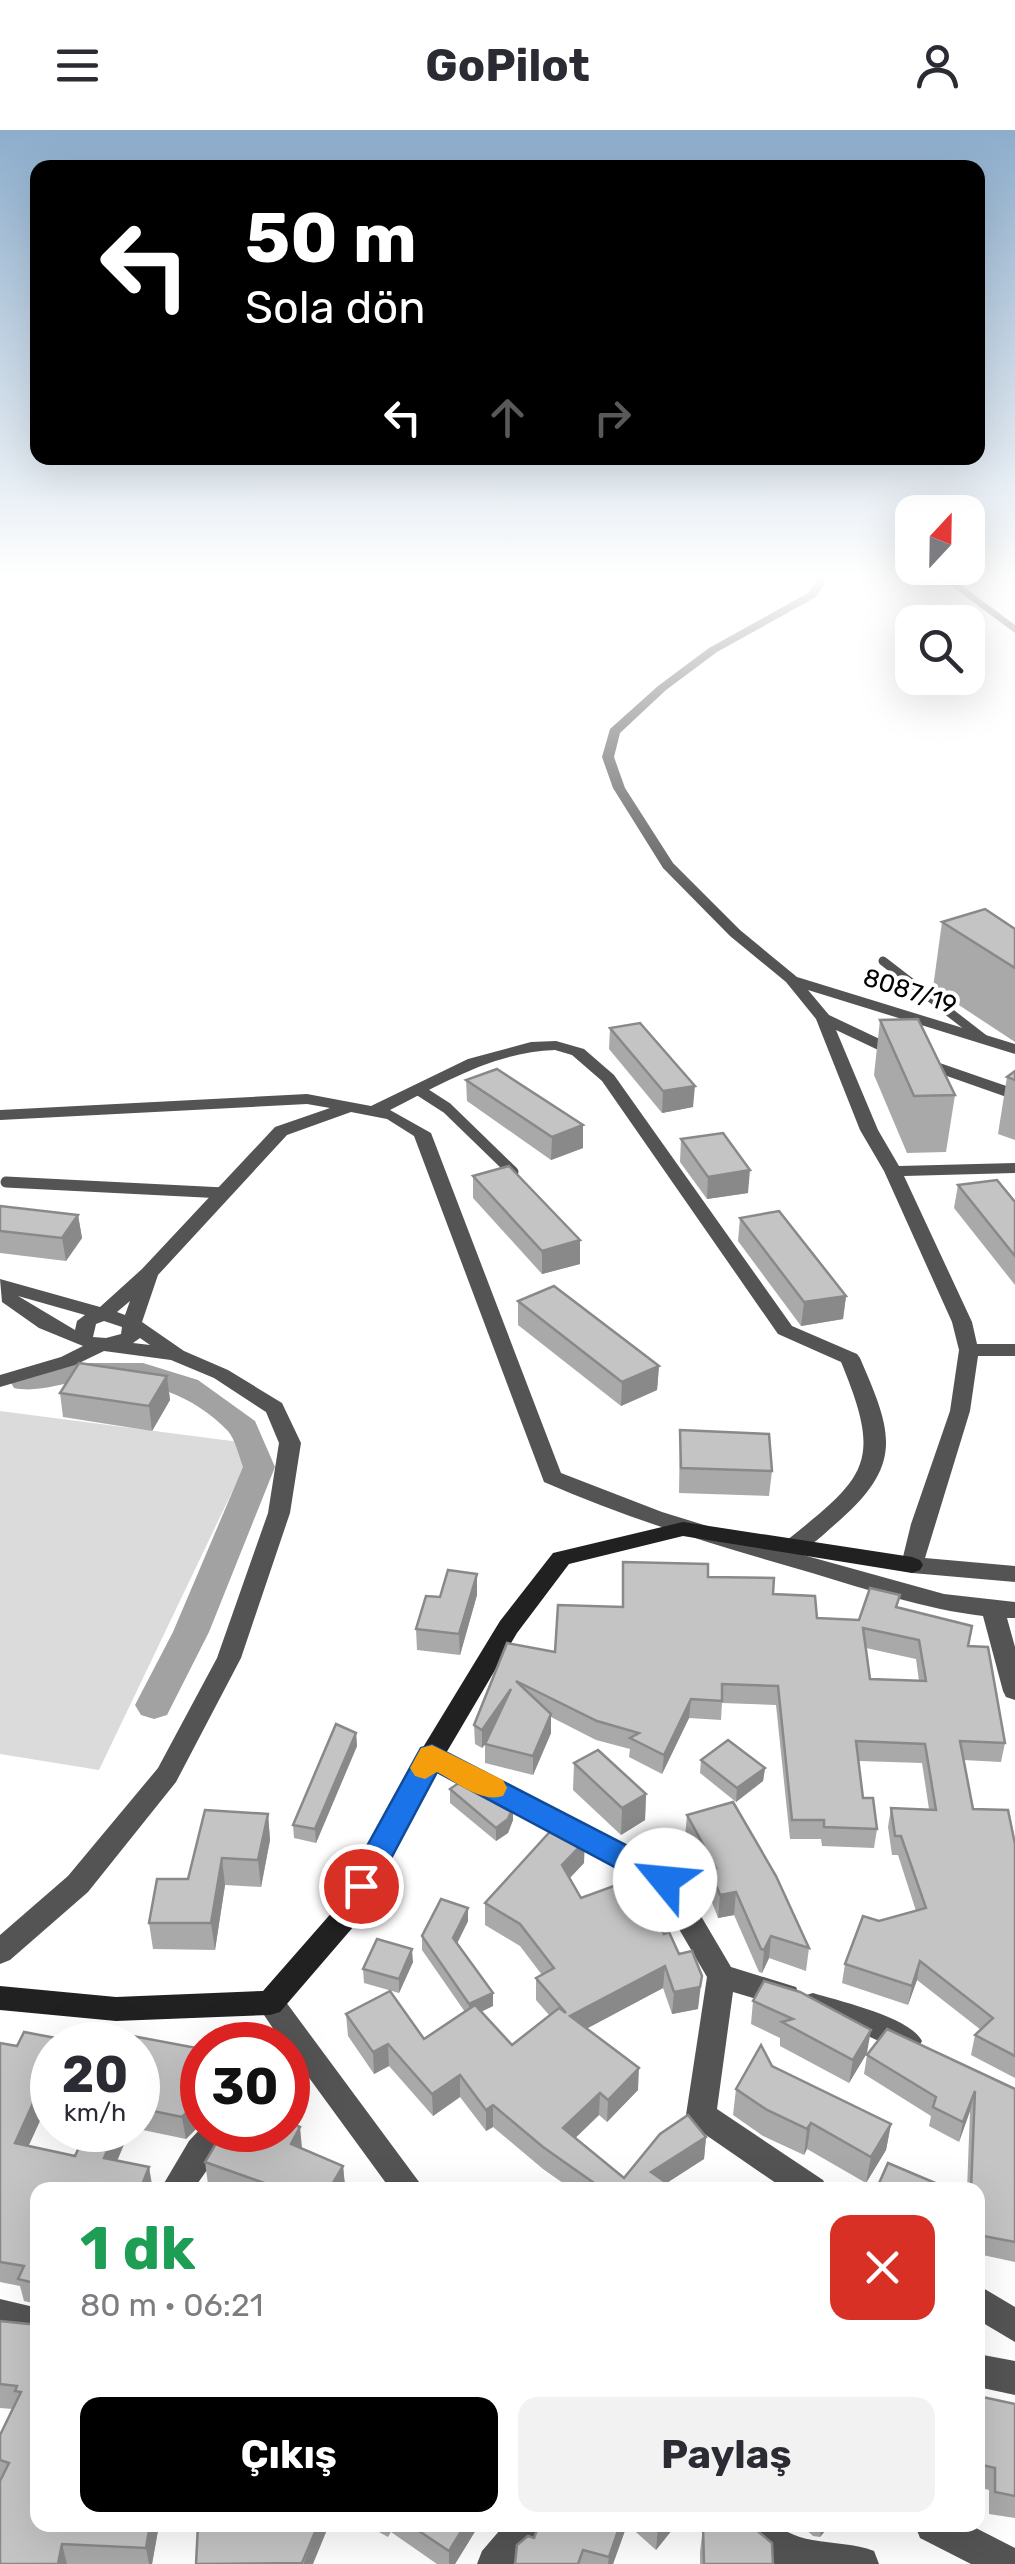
<!DOCTYPE html>
<html lang="tr">
<head>
<meta charset="utf-8">
<style>
	body { margin:0; font-family:Rubik,sans-serif; background:#f2f2f3; color:#2b2b33; height:100vh; display:flex; flex-direction:column; font-size:38px; white-space:nowrap }
	* { box-sizing:border-box; margin:0 }
	p { font-size:32px; color:#7c7c81 }
	.icon { flex:none; width:55px; height:55px; fill:none; stroke:currentColor; stroke-width:2; stroke-linecap:round; stroke-linejoin:round }
	.map { position:relative; flex:1; overflow:hidden }
	.side { position:absolute; left:30px; top:2052px; width:955px; height:350px; display:flex; flex-direction:column; background:#fff; border-radius:20px; box-shadow:0 10px 40px #0002 }
	.side>* { flex:none }
	.guide { position:absolute; left:30px; top:30px; width:955px; height:305px; border-radius:20px; box-shadow:0 10px 40px #0002; background:#000; color:#fff; overflow:hidden }
	.needle { width:65px; rotate:22deg }
	.tools { position:absolute; left:895px; top:365px; display:grid; gap:20px }
	.tools a { display:grid; place-items:center; width:90px; height:90px; border-radius:20px; background:#fff; box-shadow:0 10px 40px #0002; font-size:50px }
	.speed { position:absolute; left:30px; top:1892px; display:flex; gap:20px; font-size:50px; font-weight:700; text-align:center }
	.speed>* { display:grid; place-content:center; width:130px; height:130px; border-radius:50%; background:#fff; box-shadow:0 10px 40px #0002; line-height:1 }
	.speed small { font-size:25px; font-weight:400 }
	.speed .limit { border:15px solid #d22; background:#fff; color:#111 }
	.pin { position:absolute; display:grid; place-items:center; width:85px; height:85px; color:#fff; margin:-42px; border:5px solid #fff; border-radius:50%; box-shadow:0 2px 10px #0007 }
	.me { position:absolute; width:110px; margin:-55px; rotate:298deg; stroke-linejoin:round; filter:drop-shadow(0 0 8px #0008) }
	.turn { display:flex; align-items:center; gap:35px; height:210px; padding:0 50px; font-size:45px }
	.turn .icon { width:130px; height:130px; stroke-width:2.5 }
	.turn b { display:block; font-size:70px; line-height:85px }
	.lanes { display:flex; align-items:center; height:95px; padding:0 50px; background:#0003; justify-content:center; gap:50px; direction:ltr }
	.lanes .off { opacity:.35 }
	.round { display:grid; place-items:center; flex:none; width:105px; height:105px; border-radius:20px; background:#f2f2f3 }
	.head { display:flex; align-items:center; justify-content:space-between; height:170px; padding:0 50px }
	h1 { font-size:60px; font-weight:700; line-height:75px; color:#1e9e55 }
	.button { display:flex; gap:20px; margin-top:auto; padding:20px 50px }
	.button a { flex:1; height:115px; border-radius:20px; background:#000; color:#fff; font-size:40px; font-weight:700; line-height:115px; text-align:center }
	.button a+a { background:#f2f2f3; color:#2b2b33 }
	header { display:flex; justify-content:space-between; align-items:center; height:130px; padding:0 50px; background:#fff; font-size:45px; font-weight:700 }
	.map>svg:first-child { display:block }
</style>
</head>
<body>
<header><svg class="icon" aria-label="menu" viewBox="0 0 24 24"><path d="M4 6h16M4 12h16M4 18h16"/></svg>GoPilot<svg class="icon" aria-label="person" viewBox="0 0 24 24"><circle cx="12" cy="8" r="4"/><path d="M4 21q1-7 8-7t8 7"/></svg></header>
<div class="map">
<svg width="1015" height="2434" viewBox="0 0 1015 2434">
	<rect width="100%" height="100%" fill="#fff"/>
	<path fill="#dbdbdb" d="M0,1281L255,1314L99,1640L0,1624Z"/>
	<g fill="none" stroke-linecap="round" stroke-linejoin="round">
		<path fill="#a2a2a2" fill-rule="evenodd" d="M85,1233H143L198,1250L255,1291L275,1337L209,1502L167,1585L154,1589L141,1585L135,1575L173,1502L243,1337C239,1326 235,1309 228,1301C189,1261 138,1247 84,1251C61,1253 37,1263 14,1258L10,1251L14,1244Z"/>
		<path stroke="#545454" stroke-width="9" d="M883,831L984,909"/>
		<g stroke="#545454" stroke-width="11">
			<path d="M419,960L447,978L513,1042"/>
			<path d="M6,1052L224,1063"/>
		</g>
		<g fill="#545454" fill-rule="evenodd">
			<path d="M809,443H819L826,452L816,467L717,522L666,560L620,603L614,627L625,658L673,733L740,800L797,847L1015,914V924L808,860L829,885L905,921L1015,959V970L893,927L836,900L878,1000L899,1036L1015,1033V1043L904,1046L972,1192L977,1214H1015V1226H978L970,1281L925,1428L1015,1436V1452L912,1443L904,1440L901,1435L911,1394L950,1281L959,1220L952,1192L884,1041L860,1000L816,889L786,852L730,806L663,738L613,658L602,627L610,599L658,556L709,518L808,463L816,452Z"/>
			<path d="M934,443H945L1015,495V503Z"/>
			<path d="M556,911L584,919L614,945L792,1196L857,1224L860,1228C891,1300 905,1333 840,1390C827,1401 812,1417 796,1423L944,1464L1015,1472V1488H1007L1015,1517V1570L1006,1567L1003,1561L983,1486C924,1479 869,1460 812,1443C721,1417 631,1390 544,1352L414,1006L387,989L351,982L287,1005L158,1145L142,1192L184,1221L228,1240L282,1273L301,1313L290,1383L241,1528L176,1652L88,1762L10,1830L0,1834V1805L68,1746L158,1638L217,1528L268,1383L279,1313L266,1282L214,1248L171,1230L104,1221L75,1235L0,1257V1245L61,1227L83,1216L39,1198L2,1172L0,1149L100,1177L142,1139L275,997L330,978L307,974L0,990V980L307,964L371,976L468,929L531,912ZM555,920L572,925L602,951L778,1204L841,1232C883,1333 867,1346 786,1411L783,1416L785,1420L662,1382L561,1343L431,1003L390,980C443,953 495,922 555,920ZM18,1166L85,1185L77,1191L75,1200ZM130,1171L125,1185L117,1182ZM104,1191L122,1197L121,1204L106,1208L93,1207L96,1194ZM140,1208L150,1215L133,1213Z"/>
			<path d="M431,1616L675,1742L731,1837L796,1857L800,1866L796,1875L786,1878L733,1862L717,1979L823,2050L828,2060H786L690,1994L686,1985L707,1847L655,1758L422,1633L418,1626L422,1619Z"/>
			<path d="M270,1861L280,1864L425,2060H391L288,1919V1915H284L256,1873L260,1864Z"/>
			<path d="M813,1863C839,1871 910,1887 922,1911L917,1920L907,1924L857,1901L803,1884L799,1875L803,1866Z"/>
			<path d="M202,1997V2000H235L193,2060H160L189,2011Z"/>
			<path d="M978,2155L1015,2177V2212L978,2190Z"/>
			<path d="M0,2169L38,2178V2210L0,2201Z"/>
			<path d="M978,2224L1015,2231V2265L978,2257Z"/>
			<path d="M498,2395H534C539,2412 529,2421 518,2434H477L482,2421L500,2400Z"/>
			<path d="M734,2395H778C802,2417 844,2409 874,2421L879,2434H767L739,2408Z"/>
			<path d="M915,2395H970L1015,2418V2434H971L920,2408Z"/>
		</g>
		<path fill="#212121" fill-rule="evenodd" d="M683,1392L912,1427L920,1430L923,1435L920,1440L912,1443L683,1406L569,1434L517,1503L442,1630L354,1796L280,1882L270,1885L116,1891L0,1880V1856L116,1867L263,1861L334,1780L422,1619L500,1491L553,1423Z"/>
	</g>
	<g fill="#a9a9a9" fill-rule="evenodd">
		<path d="M942,792L1015,799V912L933,858Z"/>
		<path d="M880,890L955,965L946,1022L907,1023L874,945Z"/>
		<path d="M610,898L693,977L662,983L609,919Z"/>
		<path d="M1015,941V1010L998,1004L1007,947Z"/>
		<path d="M466,950L583,1018L551,1030L467,971Z"/>
		<path d="M681,1009L748,1063L707,1069L680,1032Z"/>
		<path d="M473,1046L580,1110V1134L542,1144L473,1068Z"/>
		<path d="M958,1055L1015,1072V1155L954,1078Z"/>
		<path d="M0,1076L78,1085L82,1108L66,1131L0,1123Z"/>
		<path d="M740,1088L846,1166L843,1189L801,1196L738,1111Z"/>
		<path d="M518,1171L659,1236L657,1260L621,1276L518,1195Z"/>
		<path d="M167,1246L170,1270L152,1301L63,1287L60,1263Z"/>
		<path d="M680,1300L772,1341L769,1366L679,1363Z"/>
		<path d="M623,1432L708,1447L773,1464L817,1488L859,1490L898,1477L968,1516L1005,1613L1001,1632L963,1630L973,1679L1015,1714V1948L971,1925L975,1905L981,1900L917,1850L908,1875L842,1853L845,1834L879,1791L916,1781L898,1725H892L888,1697L891,1678L929,1679L922,1633L859,1631L863,1668L877,1699L874,1718L822,1716L821,1709H790L776,1575L722,1573L721,1590L689,1588L662,1644L629,1627L630,1619L596,1610L551,1587V1603L533,1645L485,1633V1615L482,1618L475,1614L474,1595L555,1522L622,1477ZM866,1518L916,1529L919,1551L870,1549Z"/>
		<path d="M477,1444V1465L460,1525L417,1520L416,1499L440,1467Z"/>
		<path d="M356,1603L357,1616L316,1713L294,1708L293,1695Z"/>
		<path d="M701,1630L765,1638L763,1651L736,1672L700,1643Z"/>
		<path d="M574,1633L646,1664L645,1690L621,1705L573,1660Z"/>
		<path d="M450,1659L513,1690L508,1703L496,1711L450,1673Z"/>
		<path d="M268,1684L270,1710L261,1757L225,1755L215,1820L153,1819L149,1793L188,1749Z"/>
		<path d="M687,1685L809,1818L806,1841L769,1828L762,1843L759,1842L734,1785L718,1788L708,1762L709,1751L685,1707Z"/>
		<path d="M584,1733L570,1748L581,1768L622,1753L698,1879L672,1884L663,1858L586,1899L638,1960L607,1992L599,1985L575,2008L624,2048L706,2007L704,2029L666,2053L677,2060H573L543,2039L493,1997L486,2001L460,1967L433,1986L389,1936L374,1944L348,1906L346,1884L424,1909L465,1882L422,1820V1806L468,1778V1791L457,1814L493,1876L481,1882L512,1915L549,1885L536,1870V1848L542,1845L520,1816L485,1795V1773Z"/>
		<path d="M413,1832L399,1863L364,1853L363,1839Z"/>
		<path d="M753,1871L867,1923L849,1953L780,1916V1908L751,1894Z"/>
		<path d="M95,1899L202,1919V1993L186,2009L138,1999V1915H52V1971H49L28,2016L75,2026L87,2000H130L117,2031L149,2037L153,2059L38,2060V2174L24,2171L20,2156L0,2152V1913L17,1916L24,1902L88,1914Z"/>
		<path d="M867,1925L1015,1959V2132L978,2124V2060H967L970,1981L959,2012L929,1996L931,1986L864,1944Z"/>
		<path d="M736,1959L891,1994L886,2020L866,2053L807,2019L804,2025L763,2006L733,1985Z"/>
		<path d="M302,2018L343,2036L345,2055L359,2060H225L208,2054L205,2032Z"/>
		<path d="M0,2191L38,2195V2395H159L152,2434H0V2305L13,2279L0,2278Z"/>
		<path d="M978,2266L1015,2274V2388L989,2384V2360L978,2357Z"/>
		<path d="M366,2395H479L455,2434H437L391,2402L388,2407Z"/>
		<path d="M539,2395H627L613,2434H515L534,2408Z"/>
		<path d="M628,2395H676L656,2420Z"/>
		<path d="M801,2395H830L820,2407L813,2406Z"/>
		<path d="M703,2397L773,2434H700V2422Z"/>
	</g>
	<g fill="#898989">
		<path d="M695,956L693,977L662,983L663,961Z"/>
		<path d="M583,995V1018L551,1030L552,1007Z"/>
		<path d="M750,1040L748,1063L707,1069L708,1047Z"/>
		<path d="M78,1085L82,1108L66,1131L62,1108Z"/>
		<path d="M580,1110V1134L542,1144V1121Z"/>
		<path d="M846,1166L843,1189L801,1196L804,1172Z"/>
		<path d="M659,1236L657,1260L621,1276L622,1252Z"/>
		<path d="M167,1246L170,1270L152,1301L149,1276Z"/>
		<path d="M477,1444V1465L460,1525L459,1504Z"/>
		<path d="M511,1559V1578L482,1618V1600Z"/>
		<path d="M691,1569L689,1588L662,1644L664,1625Z"/>
		<path d="M551,1584V1603L533,1645V1626Z"/>
		<path d="M356,1603L357,1616L316,1713L315,1699Z"/>
		<path d="M765,1638L763,1651L736,1672L737,1658Z"/>
		<path d="M646,1664L645,1690L621,1705L622,1678Z"/>
		<path d="M513,1677V1690L508,1703L496,1711V1698Z"/>
		<path d="M268,1684L270,1710L261,1757L258,1730Z"/>
		<path d="M585,1711L584,1733L561,1757L562,1735Z"/>
		<path d="M222,1728L225,1755L215,1820L211,1793Z"/>
		<path d="M736,1762L734,1785L718,1788L720,1765Z"/>
		<path d="M468,1778V1791L453,1821V1808Z"/>
		<path d="M771,1806L769,1828L762,1843L764,1820Z"/>
		<path d="M412,1819L413,1832L399,1863V1849Z"/>
		<path d="M920,1831L917,1850L908,1875L912,1856Z"/>
		<path d="M665,1836L663,1858L569,1908L570,1886Z"/>
		<path d="M702,1846L698,1879L672,1884L674,1862Z"/>
		<path d="M493,1863V1876L469,1887V1874Z"/>
		<path d="M871,1900L867,1923L849,1953L853,1930Z"/>
		<path d="M388,1914L389,1936L374,1944L373,1922Z"/>
		<path d="M639,1938L638,1960L607,1992L608,1970Z"/>
		<path d="M460,1945V1967L433,1986L432,1964Z"/>
		<path d="M44,1949L49,1971L20,2035L15,2013Z"/>
		<path d="M975,1961L970,1981L959,2012L963,1992Z"/>
		<path d="M600,1963L599,1985L563,2020V1998Z"/>
		<path d="M199,1971L202,1993L186,2009L182,1987Z"/>
		<path d="M493,1975V1997L486,2001V1980Z"/>
		<path d="M811,1993L807,2019L804,2025L807,1999Z"/>
		<path d="M891,1994L886,2020L866,2053L871,2027Z"/>
		<path d="M300,1997L302,2018L291,2014Z"/>
		<path d="M116,2000H130L109,2050L104,2028Z"/>
		<path d="M706,2007L704,2029L656,2060L651,2042Z"/>
		<path d="M343,2036L345,2057L334,2051Z"/>
		<path d="M149,2037L152,2060H140Z"/>
		<path d="M150,2395H159L152,2434H149L146,2418Z"/>
		<path d="M318,2395H329L313,2434H303Z"/>
		<path d="M465,2395H479L455,2434H449V2421Z"/>
		<path d="M620,2395H627L613,2434H608L609,2427Z"/>
		<path d="M660,2395H676L656,2420L658,2398Z"/>
		<path d="M822,2395H830L820,2407Z"/>
		<path d="M62,2414L67,2434H58Z"/>
	</g>
	<g fill="#c4c4c4" stroke="#898989" stroke-width="2.5" fill-rule="evenodd">
		<path d="M985,779L1015,799V838L942,792Z"/>
		<path d="M918,889L955,965L914,966L880,890Z"/>
		<path d="M640,893L695,956L663,961L610,898Z"/>
		<path d="M497,939L583,995L552,1007L466,950Z"/>
		<path d="M1015,941V950L1007,947Z"/>
		<path d="M723,1003L750,1040L708,1047L681,1009Z"/>
		<path d="M509,1036L580,1110L542,1121L473,1046Z"/>
		<path d="M997,1050L1015,1072V1126L958,1055Z"/>
		<path d="M0,1076L78,1085L62,1108L0,1101Z"/>
		<path d="M779,1081L846,1166L804,1172L740,1088Z"/>
		<path d="M554,1156L659,1236L622,1252L518,1171Z"/>
		<path d="M79,1233L167,1246L149,1276L60,1263Z"/>
		<path d="M680,1300L769,1304L772,1341L681,1338Z"/>
		<path d="M623,1432L708,1434V1447L774,1448L773,1464L815,1466L817,1488L859,1490L870,1458L900,1465L896,1477L972,1496L968,1516L988,1517L1005,1613L960,1611L973,1679L1008,1680L1015,1714V1812H1014H1015V1926L975,1905L993,1888L920,1831L912,1856L845,1834L863,1786L879,1791L926,1778L901,1706H895L891,1678L936,1680L925,1614L856,1611L863,1668H873L877,1699L824,1697V1690H792L778,1556L722,1554V1571L691,1569L664,1625L630,1608L639,1603L597,1591L516,1551L551,1584L533,1626L485,1614L511,1559L482,1600L474,1595L507,1513L555,1522L558,1475L623,1477ZM863,1498L919,1510L926,1551L870,1549Z"/>
		<path d="M448,1440L477,1444L459,1504L416,1499L426,1466L440,1467Z"/>
		<path d="M336,1594L356,1603L315,1699L293,1695Z"/>
		<path d="M728,1610L765,1638L737,1658L701,1630Z"/>
		<path d="M598,1620L646,1664L622,1678L574,1633Z"/>
		<path d="M466,1648L513,1677L508,1689L496,1698L450,1659Z"/>
		<path d="M733,1672L776,1746L809,1818L771,1806L764,1820L761,1819L736,1762L720,1765L710,1740L716,1738L687,1685Z"/>
		<path d="M205,1680L268,1684L258,1730L222,1728L211,1793H149L157,1749H188Z"/>
		<path d="M556,1695L585,1711L562,1735L581,1768L622,1753L630,1766L639,1763L664,1804L669,1802L679,1824L692,1821L702,1846L700,1857L674,1862L665,1836L570,1886L639,1938L608,1970L600,1963L563,1998L624,2048L660,2004L688,1985L706,2007L651,2042L677,2060H604L543,2017L493,1975L486,1980L460,1945L432,1964L388,1914L373,1922L346,1884L390,1861L424,1909L475,1875L512,1915L559,1878L566,1883L536,1848L554,1838L520,1794L485,1773Z"/>
		<path d="M441,1769L468,1778L453,1808L493,1863L469,1874L422,1806Z"/>
		<path d="M377,1809L412,1819L399,1849L363,1839Z"/>
		<path d="M764,1851L800,1862L871,1900L853,1930L782,1892L793,1889L753,1871Z"/>
		<path d="M95,1899L202,1919V1972L199,1971L182,1987L138,1978V1915H52V1943L49,1950L44,1949L15,2013L75,2026L87,2000H116L104,2028L149,2037L140,2060H38V2154L18,2149L24,2136L0,2132V1913L17,1916L24,1902L88,1914Z"/>
		<path d="M887,1899L1015,1959V2112L978,2105V2060H971L975,1961L963,1992L933,1977L936,1967L867,1925Z"/>
		<path d="M761,1915L772,1936L891,1994L871,2027L811,1993L807,1999L767,1980L736,1959Z"/>
		<path d="M288,1992L300,1997L291,2014L343,2036L334,2051L359,2060H284L205,2032L224,2000H288Z"/>
		<path d="M888,2033L940,2055L938,2060H876Z"/>
		<path d="M0,2191L38,2195V2395H150L146,2418L62,2414L58,2434H0V2351L9,2333L0,2330V2305L21,2262L15,2261L17,2256L0,2254Z"/>
		<path d="M978,2266L1015,2274V2366L995,2362V2338L978,2334Z"/>
		<path d="M198,2395H318L302,2433L196,2434Z"/>
		<path d="M410,2395H465L449,2421Z"/>
		<path d="M539,2395H620L609,2427L583,2420L578,2434H515L517,2415L528,2406L534,2408Z"/>
		<path d="M703,2397L754,2398L772,2413L773,2434H704Z"/>
	</g>
	<linearGradient id="sky" x2="0" y2="1"><stop stop-color="#8cadcc"/><stop offset="0.57" stop-color="#fff"/><stop offset="1" stop-color="#fff" stop-opacity="0"/></linearGradient>
	<rect width="1015" height="784" fill="url(#sky)"/>
	<path fill="#1a73e8" stroke="#114b97" stroke-width="2.5" d="M432,1615L676,1741L680,1750L676,1758L665,1762L654,1758L437,1642L372,1764L361,1768L350,1764L346,1756L350,1747L421,1618Z"/>
	<path fill="#f59e0b" d="M432,1615L503,1650L507,1658L503,1666C481,1673 456,1652 437,1642L425,1649L415,1646L410,1638L421,1618Z"/>
	<g text-anchor="middle" dominant-baseline="central" stroke-width="8" stroke-linejoin="round" paint-order="stroke">
		<g font-size="25" fill="#000" stroke="#fff">
			<text transform="translate(910 861) rotate(18)">8087/19</text>
		</g>
	</g>
</svg>
<div class="tools">
<a><svg class="needle" viewBox="-14 -14 28 28"><path d="M0-13l5 13h-10z" fill="#e53935"/><path d="M0 13l5-13h-10z" fill="#7c7c81"/></svg></a>
<a><svg class="icon" aria-label="search" viewBox="0 0 24 24"><circle cx="10" cy="10" r="6"/><path d="M15 15l6 6"/></svg></a>
</div>
<div class="speed"><div>20<small>km/h</small></div><div class="limit">30</div></div>
<div class="pin" style="left:361px;top:1756px;background:#d93025"><svg class="icon" aria-label="arrive" viewBox="0 0 24 24"><path d="M6 21V4h12l-3 4 3 4H6"/></svg></div>
<svg class="me" style="left:665px;top:1750px" viewBox="-20 -20 40 40"><circle r="19" fill="#fff"/><path d="M0-13L10 11 0 6-10 11z" fill="#1a73e8"/></svg>
<div class="guide">
<div class="turn"><svg class="icon" aria-label="left" viewBox="0 0 24 24"><path d="M17 20v-9H6M10 6l-5 5 5 5"/></svg><div><b>50 m</b>Sola dön</div></div>
<div class="lanes"><svg class="icon" aria-label="left" viewBox="0 0 24 24"><path d="M17 20v-9H6M10 6l-5 5 5 5"/></svg><svg class="icon off" aria-label="ahead" viewBox="0 0 24 24"><path d="M12 20V5M6 11l6-6 6 6"/></svg><svg class="icon off" aria-label="right" viewBox="0 0 24 24"><path d="M7 20v-9h11M14 6l5 5-5 5"/></svg></div>
</div>
<section class="side">
<div class="head"><div><h1>1 dk</h1><p>80 m · 06:21</p></div><a class="round" style="background:#d93025;color:#fff"><svg class="icon" aria-label="close" viewBox="0 0 24 24"><path d="M6 6l12 12M18 6L6 18"/></svg></a></div>
<div class="button"><a>Çıkış</a><a>Paylaş</a></div>
</section>
</div>
</body>
</html>
